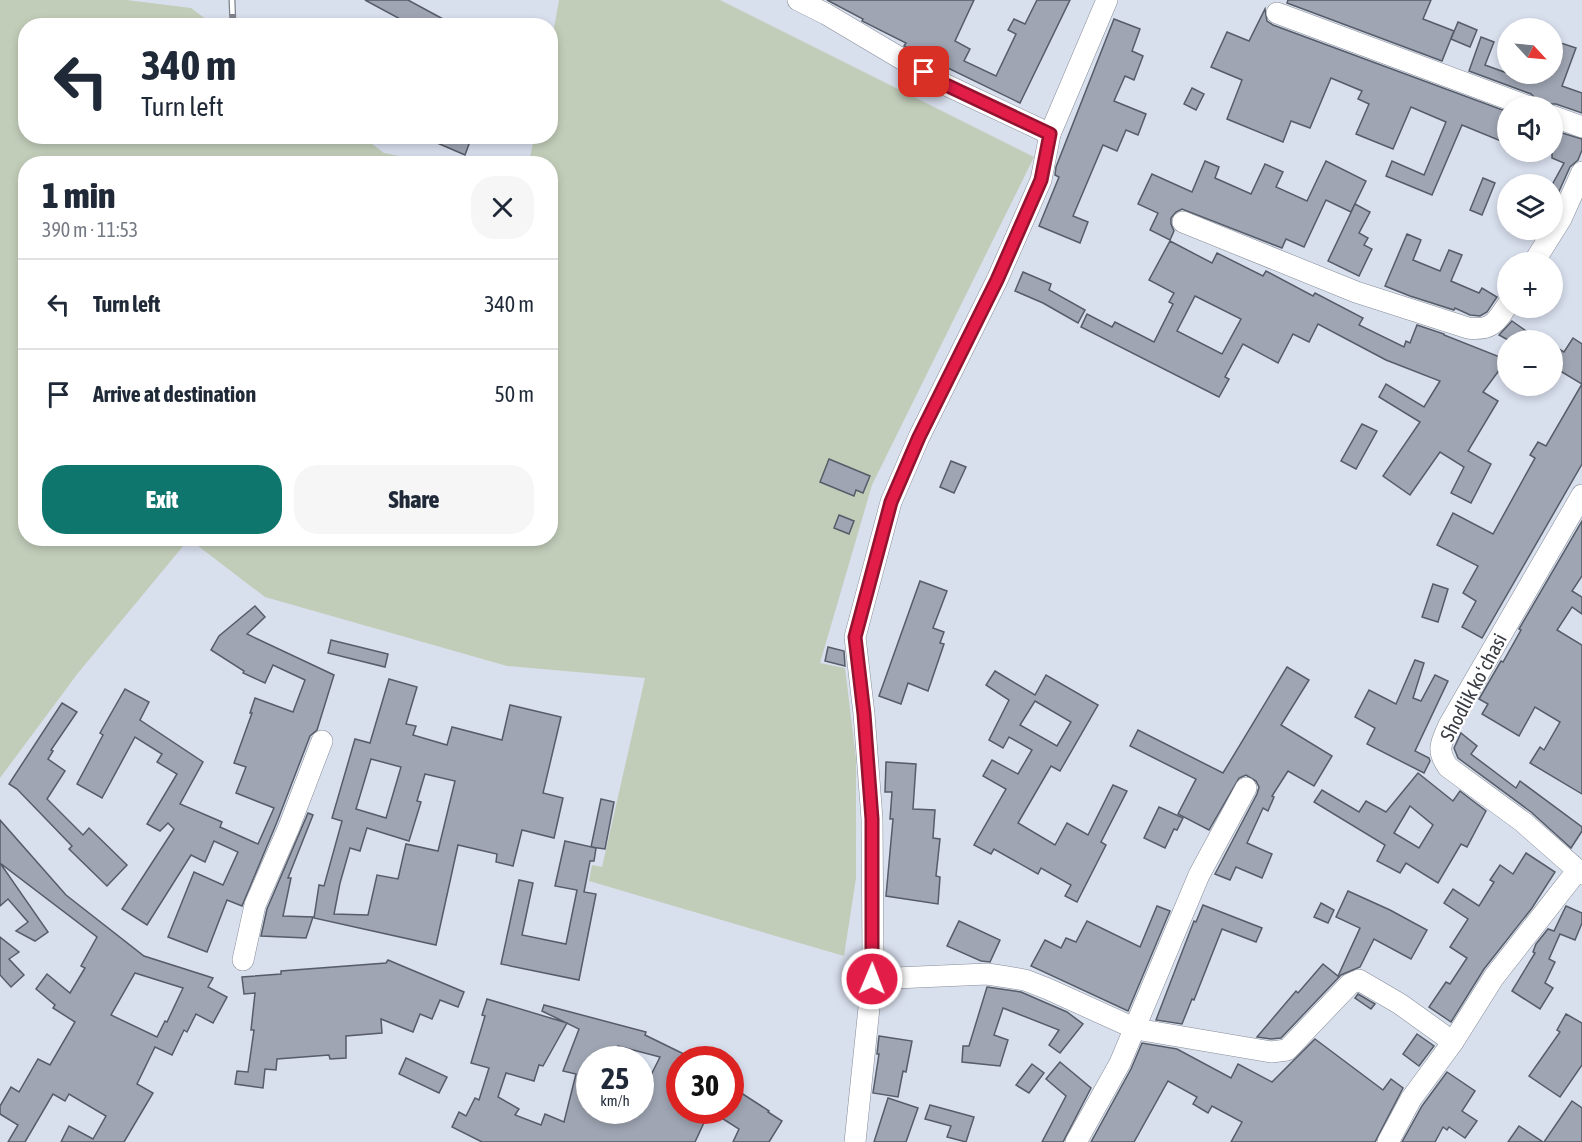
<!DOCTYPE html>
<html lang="en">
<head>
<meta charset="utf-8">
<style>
	body { margin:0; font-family:"Asap Condensed",sans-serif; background:#f6f6f7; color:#1f2937; height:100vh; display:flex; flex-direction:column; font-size:22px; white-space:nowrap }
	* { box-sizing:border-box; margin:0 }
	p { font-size:20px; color:#747a83 }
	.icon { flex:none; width:33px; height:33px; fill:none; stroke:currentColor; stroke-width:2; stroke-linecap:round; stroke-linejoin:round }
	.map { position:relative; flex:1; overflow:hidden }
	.drawer { position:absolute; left:18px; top:156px; width:540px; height:390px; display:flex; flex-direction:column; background:#fff; border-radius:24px; box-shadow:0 3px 9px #0003 }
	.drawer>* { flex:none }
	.banner { position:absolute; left:18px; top:18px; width:540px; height:126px; border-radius:24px; box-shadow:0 3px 9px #0003; background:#fff; color:#1f2937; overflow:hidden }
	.needle { width:39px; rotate:116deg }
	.buttons { position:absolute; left:1497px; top:18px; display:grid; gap:12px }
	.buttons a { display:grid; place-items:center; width:66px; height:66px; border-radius:50%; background:#fff; box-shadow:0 3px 9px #0003; font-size:30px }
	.speed { position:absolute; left:576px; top:1046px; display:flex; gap:12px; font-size:30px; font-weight:700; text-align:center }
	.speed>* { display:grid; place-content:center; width:78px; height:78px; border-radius:50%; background:#fff; box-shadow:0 3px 9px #0003; line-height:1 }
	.speed small { font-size:15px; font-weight:400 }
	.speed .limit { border:9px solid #d22; background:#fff; color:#111 }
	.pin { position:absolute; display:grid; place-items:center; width:51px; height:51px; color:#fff; margin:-26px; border-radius:12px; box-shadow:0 3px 9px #0006 }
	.me { position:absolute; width:66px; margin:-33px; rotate:1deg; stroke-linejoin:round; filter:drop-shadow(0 0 4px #0008) }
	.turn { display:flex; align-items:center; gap:21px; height:126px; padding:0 24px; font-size:27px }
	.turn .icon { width:78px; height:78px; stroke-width:2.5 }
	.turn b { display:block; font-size:42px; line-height:51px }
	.round { display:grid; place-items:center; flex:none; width:63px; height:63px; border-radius:24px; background:#f6f6f7 }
	.overview { display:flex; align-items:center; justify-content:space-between; height:102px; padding:0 24px }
	h1 { font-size:36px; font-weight:800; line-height:45px }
	.button { display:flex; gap:12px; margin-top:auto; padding:12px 24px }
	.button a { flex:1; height:69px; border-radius:24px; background:#0f766e; color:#fff; font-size:24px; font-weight:800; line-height:69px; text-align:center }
	.button a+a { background:#f6f6f7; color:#1f2937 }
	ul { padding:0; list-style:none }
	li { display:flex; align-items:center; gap:18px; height:90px; padding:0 24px; border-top:2px solid #e0e1e3 }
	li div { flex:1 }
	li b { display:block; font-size:22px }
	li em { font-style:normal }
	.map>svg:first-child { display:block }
</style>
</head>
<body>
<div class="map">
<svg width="1582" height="1142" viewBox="0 0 1582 1142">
	<rect width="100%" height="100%" fill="#d8dfed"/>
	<path fill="#c2cdb9" d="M0,0H126L191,8L214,25L26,26V136L363,137L384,153L434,163L26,164V538H550V164L529,163L534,137L550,136L551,45L559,0H720L1034,157L872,485L820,663L845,668L856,758V878L844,956L589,881L592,865L602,867L645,678L507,666L265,597L189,539L78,673L0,778Z"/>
	<g fill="#9fa5b3" stroke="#565c68" stroke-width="1.5" fill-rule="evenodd">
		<path d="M365,0H408L456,26H413Z"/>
		<path d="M827,0H974L955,41L970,49L964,61L996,76L1016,34L1008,30L1014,19L1025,24L1037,0H1070L1020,103L917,53L904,46L906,43L862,21L863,19Z"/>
		<path d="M1288,0H1431L1423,19L1454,31L1442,61L1287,3Z"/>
		<path d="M1265,9L1267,21L1273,25L1508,112V144L1462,125L1432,195L1386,176L1392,161L1424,175L1446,122L1411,107L1393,149L1356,134L1369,104L1358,99L1362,91L1331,78L1310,128L1291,121L1283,142L1227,119L1242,80L1211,67L1227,32L1249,41Z"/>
		<path d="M1114,19L1140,29L1132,51L1143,56L1134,80L1125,76L1114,101L1146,114L1138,135L1126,130L1117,151L1103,145L1073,216L1088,222L1080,243L1039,226L1059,177L1055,175L1056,167Z"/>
		<path d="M1458,22L1477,30L1470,47L1451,39Z"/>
		<path d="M1481,37L1494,42L1485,65L1529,81L1531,74H1552V40L1576,48L1562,86L1582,93V113L1556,104H1548L1538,101L1531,94L1469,71Z"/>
		<path d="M1192,88L1204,94L1196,110L1184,104Z"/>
		<path d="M1552,130L1582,139V150L1578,160L1570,167L1552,207V185L1564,163L1552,158Z"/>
		<path d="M421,136H472L465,155Z"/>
		<path d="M1205,161L1219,167L1215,178L1251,194L1265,164L1283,172L1276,187L1307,201L1326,161L1366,181L1351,212L1326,200L1304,247L1286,239L1282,248L1182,209L1176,212L1171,218V224L1174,231L1170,240L1150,230L1158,213L1138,204L1152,174L1192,192Z"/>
		<path d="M1483,178L1495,183L1482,215L1470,210Z"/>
		<path d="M1355,204L1370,212L1359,233L1368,238L1364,245L1372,249L1359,276L1328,261Z"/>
		<path d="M1407,234L1421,240L1413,260L1440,271L1449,250L1462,255L1451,281L1479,293L1482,288L1497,297L1487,312L1480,316L1470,315L1455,308L1454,310L1410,296L1385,286Z"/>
		<path d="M1170,241L1212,263L1217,253L1263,276L1266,271L1313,296L1315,293L1363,318L1359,325L1404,347L1406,341L1410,343L1417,325L1444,334V335L1505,359L1502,364L1503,365L1483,392L1498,401L1468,451L1491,464L1471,503L1451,493L1464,467L1440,452L1410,495L1383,476L1420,422L1379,397L1386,384L1424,407L1440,381L1386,360L1318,324L1309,342L1293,334L1278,363L1243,344L1225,377L1229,379L1219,397L1081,327L1087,314L1112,327L1115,322L1154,342L1173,304L1169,302L1174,293L1149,280ZM1195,296L1241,319L1222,354L1177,331Z"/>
		<path d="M1023,272L1051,284L1049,290L1085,310L1078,323L1043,303L1015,291Z"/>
		<path d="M1512,321L1539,340H1508L1499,335Z"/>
		<path d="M1573,338L1582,344V464L1482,638L1462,627L1476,601L1463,593L1478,566L1437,545L1453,513L1493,534L1535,458L1530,455L1538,442L1546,446L1582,384L1552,366V345L1564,352Z"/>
		<path d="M1362,424L1377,431L1356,469L1341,461Z"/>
		<path d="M829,459L870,476L863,493L856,490L854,496L820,482Z"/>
		<path d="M951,461L966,467L954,493L940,487Z"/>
		<path d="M839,515L854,521L849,534L834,528Z"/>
		<path d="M1582,521V576L1572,591L1582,597V614L1572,607L1557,630L1582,645V794L1530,763L1540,747L1544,750L1560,722L1535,707L1519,736L1482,714L1488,704L1479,699L1501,661L1503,662L1521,630L1519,629Z"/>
		<path d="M920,581L947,591L933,628L944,632L940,643L944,644L928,691L908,683L901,704L879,696Z"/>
		<path d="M1433,584L1448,589L1438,622L1422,617Z"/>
		<path d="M255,606L265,617L247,634L334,675L317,730L310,736L277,822L242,906L227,900L207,952L168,937L194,872L223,885L238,852L214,841L205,862L191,855L147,925L122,909L174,829L168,823L160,831L147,824L177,774L157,762L162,754L135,737L102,798L77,784L103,735L100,733L125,689L149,702L140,720L203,762L180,804L222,822L220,827L258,844L274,808L236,793L246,767L234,763L252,713H250L255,698L293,712L305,680L273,665L265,683L243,673L244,671L211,650L219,636Z"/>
		<path d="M331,640L388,654L385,667L328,653Z"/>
		<path d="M828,647L844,651L845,666L825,661Z"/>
		<path d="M1415,660L1424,663L1413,698L1421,701L1435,675L1448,681L1415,751L1429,758L1430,761L1424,773L1367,744L1375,728L1355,717L1369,690L1396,704Z"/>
		<path d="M1287,667L1309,680L1281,725L1332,756L1314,786L1288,771L1272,796L1274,797L1268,811L1263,808L1247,843L1272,854L1262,878L1236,867L1230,880L1215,874L1257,794L1259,787L1256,781L1246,775L1239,778L1209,830L1178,814L1196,779L1130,746L1138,730L1223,773Z"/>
		<path d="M995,671L1035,695L1046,675L1098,705L1060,771L1051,766L1018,823L1055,845L1067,823L1088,835L1113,785L1127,791L1101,842L1106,845L1077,902L1065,896L1071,885L1041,868L1038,874L994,849L991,854L974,845L1006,789L983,776L992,760L1018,774L1032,750L1009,737L1003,748L989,740L1009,700L986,685ZM1035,701L1071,722L1057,746L1020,725Z"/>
		<path d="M389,679L417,687L406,724L416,726L413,735L447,745L452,727L502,740L510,705L561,717L543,793L563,798L554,838L522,830L513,866L496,862L497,854L458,845L436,945L314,918L319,885L324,886L342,821L332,818L355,739L370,743ZM371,759L401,767L386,818L356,809ZM425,774L455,781L438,851L406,844L398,879L377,875L368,915L334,914L340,883L350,848L360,851L367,828L409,841L421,802L417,801Z"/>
		<path d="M62,703L77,712L51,750L53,751L48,759L65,771L47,799L83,835L89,828L127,865L107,886L69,849L72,846L17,789L9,784Z"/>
		<path d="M1461,733L1477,746L1471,754L1516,788L1520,781L1582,827V831L1571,848L1531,812L1458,758L1454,748Z"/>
		<path d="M886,762L916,764L913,809L935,810L933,838L940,839L936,876L940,877L938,904L886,896L893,819H890L892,792H885Z"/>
		<path d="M1418,773L1453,801L1460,791L1486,811L1467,847L1461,844L1438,883L1406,863L1400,873L1377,861L1385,845L1314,802L1322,790L1359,812L1366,801L1386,812ZM1410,806L1433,825L1419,848L1394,833Z"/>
		<path d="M601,799L614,802L605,849L591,847Z"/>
		<path d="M1159,807L1183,818L1177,830L1174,829L1165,848L1144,838Z"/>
		<path d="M308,813L313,815L288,878H291L283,916L313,917L306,938L261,936L267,909Z"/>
		<path d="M0,820L66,895L144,956L213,978L208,987L227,997L213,1023L196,1014L187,1032L184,1030L172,1055L155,1047L137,1084L153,1093L124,1142H61L69,1126L93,1139L106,1116L69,1094L65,1101L53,1094L25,1142H8L18,1125L0,1114V1106L11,1087L19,1092L38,1059L50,1065L75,1022L53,1008L55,1005L36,989L47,974L70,993L85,968L81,966L97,937L0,863L48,932L35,941L16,931L28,922L8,899L0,906ZM135,973L183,988L167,1022L165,1021L157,1037L111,1015Z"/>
		<path d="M565,841L596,848L594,861H590L584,892L596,894L579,980L501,964L519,880L533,883L522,935L566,944L577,890L555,886Z"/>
		<path d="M1526,853L1555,872L1532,908L1484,969L1451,1022L1429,1007L1446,982L1450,984L1467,958L1450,947L1468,919L1444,903L1453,889L1479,906L1494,882L1490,880L1500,865L1513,874Z"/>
		<path d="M1348,891L1390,910L1427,930L1411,959L1374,939L1360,967L1341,975L1281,1038L1271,1039L1257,1037L1296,991L1298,993L1323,964L1338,976L1360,928L1336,917Z"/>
		<path d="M1321,903L1334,910L1328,923L1314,917Z"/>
		<path d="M1203,905L1262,928L1256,942L1222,929L1194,1000L1192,999L1182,1024L1156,1020L1194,921L1196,922Z"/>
		<path d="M1157,906L1170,911L1128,1011L1031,966L1045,940L1061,948L1066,938L1076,942L1087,921L1140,947Z"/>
		<path d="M1566,906L1582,913V923L1575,940L1560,934L1549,959L1555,962L1545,983L1553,988L1540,1009L1512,991L1535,953L1533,952L1536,944L1548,929L1554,931Z"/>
		<path d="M959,921L1000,940L990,962L981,961L947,946Z"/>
		<path d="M0,937L19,952L9,959L24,975L11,987L0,975Z"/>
		<path d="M388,960L464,992L458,1007L440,1000L432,1019L420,1014L413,1032L381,1019L382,1033L346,1036V1058L330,1059L329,1055L277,1059L276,1070L265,1069L263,1088L235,1084L237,1071L248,1072L254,1030H251L255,993L244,994L242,977L281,974V971L386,963Z"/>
		<path d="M987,987L1021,992L1067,1012L1083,1024L1060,1053L1049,1045L1059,1030L1003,1008L994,1035L1008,1040L1000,1066L962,1062L963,1046H969Z"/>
		<path d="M1358,994L1375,1004L1371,1009L1355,998Z"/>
		<path d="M487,999L567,1023L543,1066L539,1065L534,1081L506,1073L498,1097L519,1109L515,1115L541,1125L545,1114L564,1122L576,1074L563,1071L579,1029L542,1011L544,1005L646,1032L645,1035L694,1059H680V1110H695L707,1116L695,1142H482L452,1127L459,1112L466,1116L475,1098L479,1100L489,1068L471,1063L485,1016L482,1015ZM618,1046L660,1057L640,1097V1110H590V1098L585,1097L590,1080V1059H614Z"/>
		<path d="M1566,1014L1582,1023V1065L1560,1097L1529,1076L1560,1032L1557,1030Z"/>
		<path d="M1417,1034L1434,1046L1419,1066L1403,1054Z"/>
		<path d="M879,1036L912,1041L906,1072L903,1071L898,1097L873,1093L879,1054H877Z"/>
		<path d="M1315,1039L1383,1090L1391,1079L1403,1088L1375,1142H1231L1242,1122L1212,1106L1208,1113L1193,1104L1197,1097L1168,1081L1134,1142H1091L1131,1069L1142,1043L1177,1049L1231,1078L1238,1064L1272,1082Z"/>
		<path d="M406,1058L447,1077L439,1093L399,1074Z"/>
		<path d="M1060,1062L1091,1088L1063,1142H1042L1066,1096L1046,1079Z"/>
		<path d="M1032,1064L1044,1073L1029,1093L1016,1085Z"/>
		<path d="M1447,1072L1475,1091L1462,1111L1477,1121L1465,1138L1449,1127L1447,1130L1443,1127L1435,1142H1402L1422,1106Z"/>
		<path d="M735,1089L769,1111L768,1112L782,1121L769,1142H733L739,1129L709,1110H730V1097Z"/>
		<path d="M888,1098L918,1108L906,1142H874Z"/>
		<path d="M1572,1101L1582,1108V1142H1544Z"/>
		<path d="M930,1105L974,1117L966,1142L947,1137L951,1126L925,1119Z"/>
		<path d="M1519,1126L1543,1142H1508Z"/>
	</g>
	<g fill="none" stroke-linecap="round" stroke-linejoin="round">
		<g stroke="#868c99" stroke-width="22">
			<g id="minor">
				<path d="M798,0L826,14L944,84L1050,134L1041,180L997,280L919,437L891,502L855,637L864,714L872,819L873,958L872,979L855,1142"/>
				<path d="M1277,13L1527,106"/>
				<path d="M1552,116L1582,127"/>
				<path d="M1050,134L1107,0"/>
				<path d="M1183,222L1356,292L1468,328C1491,331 1496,323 1508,304"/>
				<path d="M1534,262L1561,219L1582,172"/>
				<path d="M1582,495L1449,725C1441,743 1436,750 1448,767L1523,822L1582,874"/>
				<path d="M243,960L255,905L289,827L322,741"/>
				<path d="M872,979L987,974L1007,977L1025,980L1048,989L1136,1029L1271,1052L1287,1050L1350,984L1359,980L1400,1004L1453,1042"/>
				<path d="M1076,1142L1120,1063L1199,875L1246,788"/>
				<path d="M1388,1142L1411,1099L1453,1042L1494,977L1577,871"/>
			</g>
		</g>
		<use href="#minor" stroke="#fff" stroke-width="21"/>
		<g stroke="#7e838c" stroke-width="7">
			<path id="rail" d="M232,0L233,26"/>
		</g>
		<use href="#rail" stroke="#fff" stroke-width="4.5" stroke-dasharray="14" stroke-linecap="butt"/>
	</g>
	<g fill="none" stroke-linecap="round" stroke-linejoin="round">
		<g stroke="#92132f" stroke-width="15">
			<path id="route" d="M872,979V819L864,714L855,637L891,502L919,437L997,280L1041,180L1050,134L944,84L924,72"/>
		</g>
		<use href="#route" stroke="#e11d48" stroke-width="10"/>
	</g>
	<g text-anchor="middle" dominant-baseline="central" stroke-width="4.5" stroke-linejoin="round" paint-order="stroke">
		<g font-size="20" fill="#3a3d43" stroke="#fff">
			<text transform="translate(1473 687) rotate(-62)">Shodlik koʻchasi</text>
		</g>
	</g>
</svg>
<div class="buttons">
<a><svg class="needle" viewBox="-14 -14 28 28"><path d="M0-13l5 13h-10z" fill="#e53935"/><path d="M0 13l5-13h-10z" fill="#747a83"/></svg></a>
<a><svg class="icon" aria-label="sound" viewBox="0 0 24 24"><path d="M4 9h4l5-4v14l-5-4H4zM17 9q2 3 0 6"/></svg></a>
<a><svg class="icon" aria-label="layers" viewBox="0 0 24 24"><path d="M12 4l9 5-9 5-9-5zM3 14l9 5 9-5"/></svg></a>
<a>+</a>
<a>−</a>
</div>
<div class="speed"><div>25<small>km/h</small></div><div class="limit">30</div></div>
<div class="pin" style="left:924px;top:72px;background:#d93025"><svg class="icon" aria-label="arrive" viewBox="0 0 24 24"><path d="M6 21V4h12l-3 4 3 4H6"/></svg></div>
<svg class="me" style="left:872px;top:979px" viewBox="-20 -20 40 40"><circle r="17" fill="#e11d48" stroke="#fff" stroke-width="3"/><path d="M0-11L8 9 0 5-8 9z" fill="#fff"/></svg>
<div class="banner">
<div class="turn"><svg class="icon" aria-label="left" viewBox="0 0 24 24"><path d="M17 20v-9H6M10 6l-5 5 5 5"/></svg><div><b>340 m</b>Turn left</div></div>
</div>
<section class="drawer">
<div class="overview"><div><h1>1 min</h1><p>390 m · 11:53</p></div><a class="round"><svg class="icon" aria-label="close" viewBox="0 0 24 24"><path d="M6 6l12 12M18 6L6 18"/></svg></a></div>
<ul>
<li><svg class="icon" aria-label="left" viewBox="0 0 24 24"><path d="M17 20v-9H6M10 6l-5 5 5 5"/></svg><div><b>Turn left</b></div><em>340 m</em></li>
<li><svg class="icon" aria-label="arrive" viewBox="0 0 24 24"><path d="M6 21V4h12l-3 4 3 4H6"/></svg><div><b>Arrive at destination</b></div><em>50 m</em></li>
</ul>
<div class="button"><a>Exit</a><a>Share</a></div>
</section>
</div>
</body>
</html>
